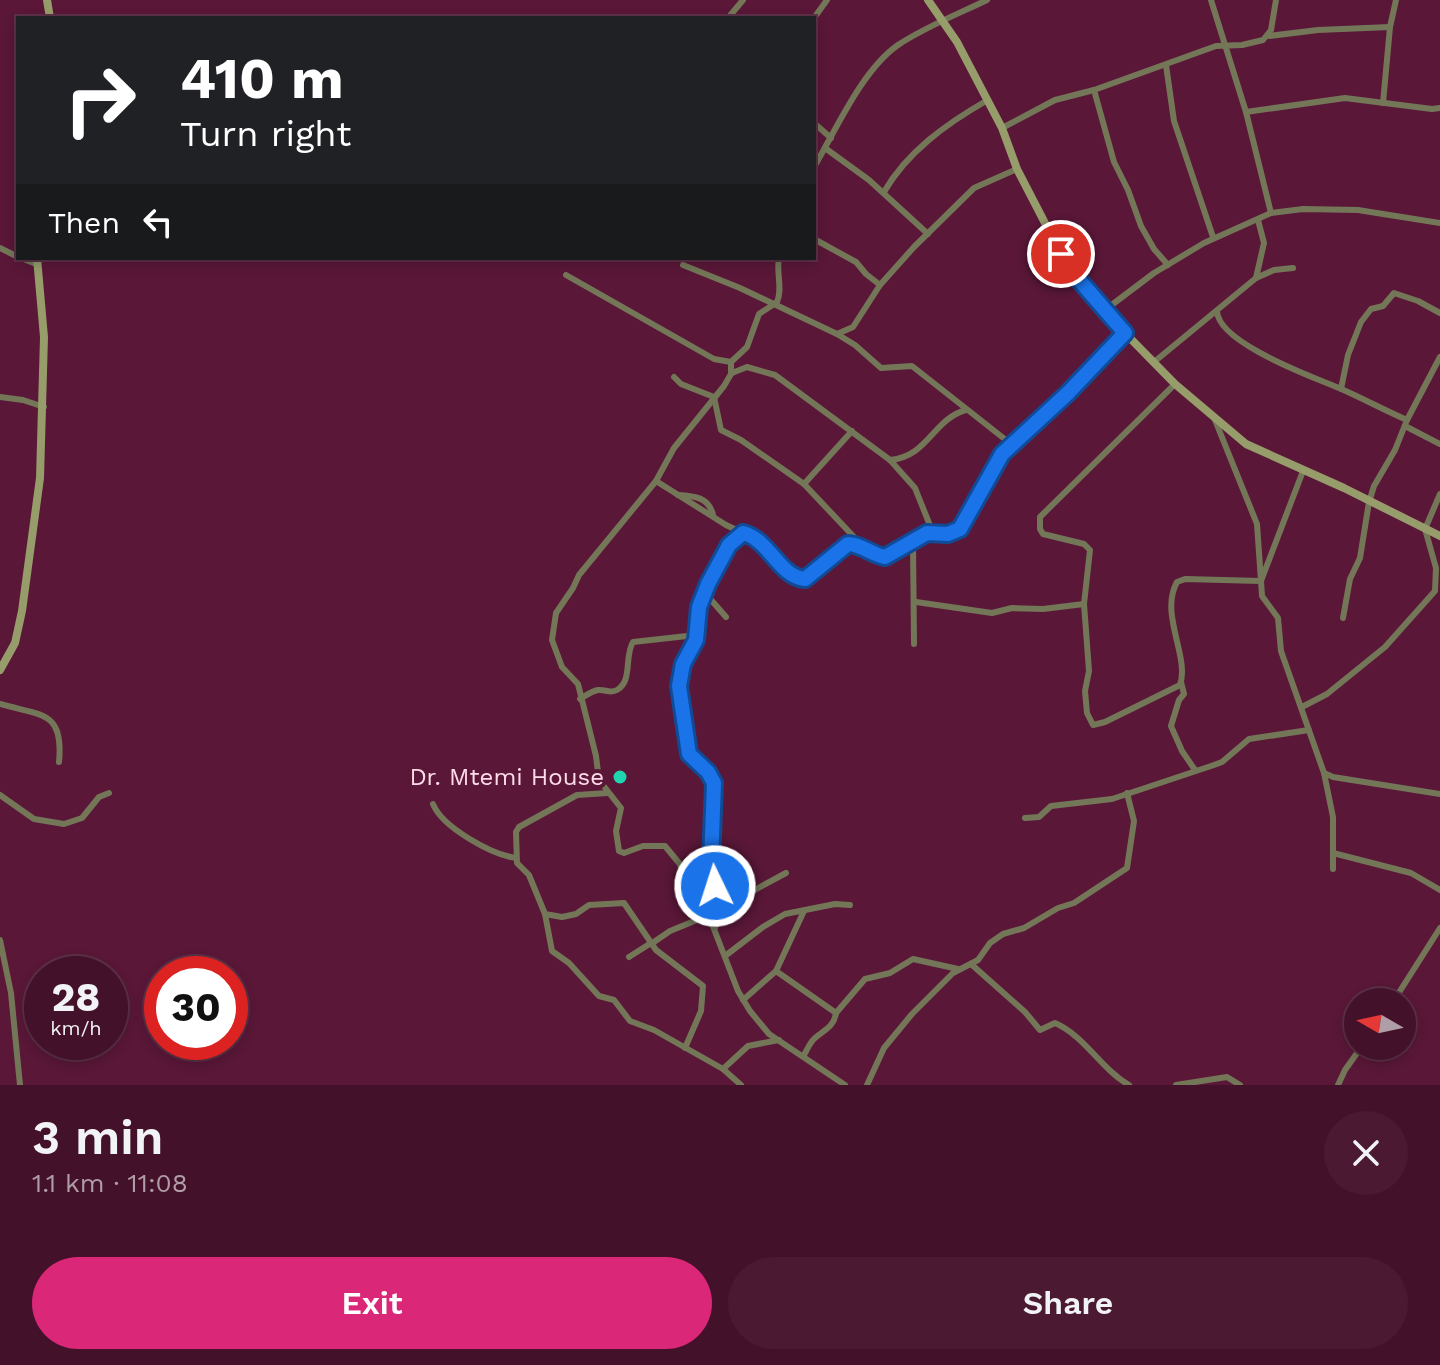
<!DOCTYPE html>
<html lang="en">
<head>
<meta charset="utf-8">
<style>
	body { margin:0; font-family:"Work Sans",sans-serif; background:#4b1a32; color:#f1f3f6; height:100vh; display:flex; flex-direction:column; font-size:30px; white-space:nowrap }
	* { box-sizing:border-box; margin:0 }
	p { font-size:26px; color:#af9da8 }
	.icon { flex:none; width:44px; height:44px; fill:none; stroke:currentColor; stroke-width:2; stroke-linecap:round; stroke-linejoin:round }
	.map { position:relative; height:1085px; overflow:hidden }
	.drawer { display:flex; flex-direction:column; background:#44112a; flex:1 }
	.drawer>* { flex:none }
	.hud { position:absolute; left:16px; top:16px; width:800px; height:244px; border-radius:0px; box-shadow:0 4px 12px #0003,0 0 0 2px #5c3147; background:#202124; color:#fff; overflow:hidden }
	.needle { width:52px; rotate:279deg }
	.tools { position:absolute; left:1344px; top:988px; display:grid; gap:16px }
	.tools a { display:grid; place-items:center; width:72px; height:72px; border-radius:50%; background:#44112a; box-shadow:0 4px 12px #0003,0 0 0 2px #5c3147; font-size:40px }
	.speed { position:absolute; left:24px; top:956px; display:flex; gap:16px; font-size:40px; font-weight:700; text-align:center }
	.speed>* { display:grid; place-content:center; width:104px; height:104px; border-radius:50%; background:#44112a; box-shadow:0 4px 12px #0003,0 0 0 2px #5c3147; line-height:1 }
	.speed small { font-size:20px; font-weight:400 }
	.speed .limit { border:12px solid #d22; background:#fff; color:#111 }
	.pin { position:absolute; display:grid; place-items:center; width:68px; height:68px; color:#fff; margin:-34px; border:4px solid #fff; border-radius:50%; box-shadow:0 2px 8px #0007 }
	.me { position:absolute; width:88px; margin:-44px; rotate:356deg; stroke-linejoin:round; filter:drop-shadow(0 0 6px #0008) }
	.turn { display:flex; align-items:center; gap:28px; height:168px; padding:0 32px; font-size:36px }
	.turn .icon { width:104px; height:104px; stroke-width:2.5 }
	.turn b { display:block; font-size:56px; line-height:68px }
	.then { display:flex; align-items:center; height:76px; padding:0 32px; background:#0003; gap:16px; font-size:30px }
	.round { display:grid; place-items:center; flex:none; width:84px; height:84px; border-radius:42px; background:#4b1a32 }
	.summary { display:flex; align-items:center; justify-content:space-between; height:136px; padding:0 32px }
	h1 { font-size:48px; font-weight:600; line-height:60px }
	.action { display:flex; gap:16px; margin-top:auto; padding:16px 32px }
	.action a { flex:1; height:92px; border-radius:48px; background:#db2777; color:#fff; font-size:32px; font-weight:600; line-height:92px; text-align:center }
	.action a+a { background:#4b1a32; color:#f1f3f6 }
	.map>svg:first-child { display:block }
</style>
</head>
<body>
<div class="map">
<svg width="1440" height="1085" viewBox="0 0 1440 1085">
	<rect width="100%" height="100%" fill="#5a1738"/>
	<g fill="none" stroke-linecap="round" stroke-linejoin="round">
		<g stroke="#737758" stroke-width="6">
			<path d="M1211,0L1246,112L1271,213"/>
			<path d="M728,18L743,0"/>
			<path d="M814,18L827,0"/>
			<path d="M1269,36L1318,30L1390,27"/>
			<path d="M1166,65L1174,121L1213,237"/>
			<path d="M1094,90L1114,162L1128,190L1141,226L1154,249L1168,265"/>
			<path d="M1383,103L1390,27L1396,0"/>
			<path d="M1246,112L1345,98L1432,109L1440,108"/>
			<path d="M814,123L831,138"/>
			<path d="M1002,128L1055,100L1094,90L1216,46L1242,45L1263,40L1271,30L1276,0"/>
			<path d="M825,148L869,180L928,234"/>
			<path d="M814,167C836,130 862,70 898,45C925,27 958,14 987,0"/>
			<path d="M884,192C907,152 946,124 986,101"/>
			<path d="M814,239L856,262L866,274L880,285"/>
			<path d="M0,248L18,257"/>
			<path d="M21,258L36,264"/>
			<path d="M779,258C776,273 783,289 777,302L759,314L747,347L731,362V374L724,386L674,448L656,481L579,575L573,588L556,613L552,640L562,667L578,684L596,756L599,780L621,808L616,831L619,851L624,853L643,846H665L679,863L693,892L707,911L738,991L750,1011L769,1034L845,1085"/>
			<path d="M683,265L740,288L837,334L853,327L880,285L914,247L974,188L1017,169"/>
			<path d="M566,275L714,359L731,362"/>
			<path d="M1256,278L1264,243L1258,220"/>
			<path d="M1105,310L1154,273L1204,243L1271,213L1303,209L1358,210L1440,223"/>
			<path d="M1217,311C1218,343 1313,377 1339,388C1362,398 1384,410 1407,420"/>
			<path d="M837,334L855,345L881,368L912,366L1011,444"/>
			<path d="M1154,362L1256,278L1274,270L1293,268"/>
			<path d="M732,373L747,367L775,375L890,460L915,488L933,533"/>
			<path d="M674,377L681,384L714,397L721,430L741,440L804,484L854,537L857,545"/>
			<path d="M1175,384L1040,517V529L1043,534L1084,544L1090,550L1084,604L1089,671L1085,691L1087,713L1093,725L1105,722L1180,685C1190,657 1159,614 1177,582L1185,579L1261,581L1257,524L1215,420"/>
			<path d="M1341,389L1348,355L1361,322L1371,309L1383,306L1394,293L1418,301L1440,313"/>
			<path d="M0,397L23,400L44,407"/>
			<path d="M1405,426L1440,444"/>
			<path d="M890,460C928,457 933,419 966,410"/>
			<path d="M1303,471L1261,581L1262,596L1278,618L1281,651L1324,773L1333,817V869"/>
			<path d="M656,481L726,525L743,533"/>
			<path d="M804,484L852,431"/>
			<path d="M678,495C694,496 709,497 713,515"/>
			<path d="M913,543L914,644"/>
			<path d="M705,593L726,617"/>
			<path d="M916,602L992,613L1012,608L1043,609L1084,604"/>
			<path d="M1343,618L1350,579L1360,558L1369,502L1374,486L1395,450L1407,420L1440,357"/>
			<path d="M697,632L696,640L683,664L679,686L684,707L689,754L708,772L714,783L711,863L719,909L715,928"/>
			<path d="M1181,682L1184,694L1179,700L1171,726L1182,751L1195,770"/>
			<path d="M580,699C585,696 592,691 598,690C605,689 610,694 617,690C633,681 624,656 633,642L687,636L697,632C700,596 714,556 743,533C770,539 780,577 805,579L848,544C861,544 872,555 885,557L927,533L948,534L960,529L1002,454L1068,393L1125,333"/>
			<path d="M0,704C41,716 64,710 59,762"/>
			<path d="M1302,707L1327,694L1385,647L1435,591L1436,568L1425,529L1440,494"/>
			<path d="M1324,773L1333,777L1440,794"/>
			<path d="M608,793L577,795L519,827L516,832L517,863L529,875L545,914L562,917L576,914L589,905L624,903L656,950L703,986L701,1011L685,1048"/>
			<path d="M0,795L34,819L64,824L82,818L99,797L109,793"/>
			<path d="M433,804C442,827 492,855 516,858"/>
			<path d="M1025,818L1039,817L1051,806L1112,799L1214,765L1222,762L1249,739L1309,730"/>
			<path d="M1333,853L1411,873L1440,890"/>
			<path d="M719,909L786,873"/>
			<path d="M545,914L552,951L569,963L599,996L614,1000L630,1021L654,1030L723,1069L748,1046L779,1040"/>
			<path d="M0,940L11,993L20,1085"/>
			<path d="M651,944L670,931L709,915"/>
			<path d="M725,956L763,927L785,914L835,904L850,905"/>
			<path d="M629,957L651,943"/>
			<path d="M971,964L1025,1012L1040,1030L1055,1023C1085,1036 1101,1069 1129,1085"/>
			<path d="M776,971L836,1013C834,1027 824,1030 815,1038C810,1042 807,1050 804,1055"/>
			<path d="M743,1000L776,971L804,911"/>
			<path d="M1393,1002L1440,928"/>
			<path d="M836,1013L865,979L890,973L913,959L958,969"/>
			<path d="M723,1069L741,1085"/>
			<path d="M867,1085L884,1048L912,1014L953,973L978,960L990,943L1003,934L1024,928L1058,908L1074,903L1127,868L1134,821L1127,793"/>
			<path d="M1176,1085L1227,1077L1240,1085"/>
			<path d="M1338,1085L1345,1070L1362,1046"/>
		</g>
		<g stroke="#969c6a" stroke-width="8">
			<path d="M47,0L50,18"/>
			<path d="M928,0L957,42L1002,128L1017,169L1061,254L1080,281L1125,333L1175,384L1246,444L1344,488L1440,536"/>
			<path d="M0,670L15,643L22,611L40,478L44,337L37,258"/>
		</g>
	</g>
	<g fill="none" stroke-linecap="round" stroke-linejoin="round">
		<g stroke="#114b97" stroke-width="20">
			<path id="route" d="M715,886L711,863L714,783L708,772L689,754L679,686L683,664L696,640L699,607L708,584L729,545L743,533C769,539 779,577 805,579L848,544C861,544 872,555 885,557L927,533L948,534L960,529L1002,454L1068,393L1125,333L1080,281L1061,254"/>
		</g>
		<use href="#route" stroke="#1a73e8" stroke-width="14"/>
	</g>
	<circle fill="#1fd5b0" stroke="#5a1738" stroke-width="3" cx="620" cy="777" r="8"/>
	<g text-anchor="middle" dominant-baseline="central" stroke-width="8" stroke-linejoin="round" paint-order="stroke">
		<g font-size="24" fill="#fddbe8" stroke="#5a1738" text-anchor="end">
			<text x="604" y="777">Dr. Mtemi House</text>
		</g>
	</g>
</svg>
<div class="tools">
<a><svg class="needle" viewBox="-14 -14 28 28"><path d="M0-13l5 13h-10z" fill="#e53935"/><path d="M0 13l5-13h-10z" fill="#af9da8"/></svg></a>
</div>
<div class="speed"><div>28<small>km/h</small></div><div class="limit">30</div></div>
<div class="pin" style="left:1061px;top:254px;background:#d93025"><svg class="icon" aria-label="arrive" viewBox="0 0 24 24"><path d="M6 21V4h12l-3 4 3 4H6"/></svg></div>
<svg class="me" style="left:715px;top:886px" viewBox="-20 -20 40 40"><circle r="17" fill="#1a73e8" stroke="#fff" stroke-width="3"/><path d="M0-11L8 9 0 5-8 9z" fill="#fff"/></svg>
<div class="hud">
<div class="turn"><svg class="icon" aria-label="right" viewBox="0 0 24 24"><path d="M7 20v-9h11M14 6l5 5-5 5"/></svg><div><b>410 m</b>Turn right</div></div>
<div class="then">Then<svg class="icon" aria-label="left" viewBox="0 0 24 24"><path d="M17 20v-9H6M10 6l-5 5 5 5"/></svg></div>
</div>
</div>
<section class="drawer">
<div class="summary"><div><h1>3 min</h1><p>1.1 km · 11:08</p></div><a class="round"><svg class="icon" aria-label="close" viewBox="0 0 24 24"><path d="M6 6l12 12M18 6L6 18"/></svg></a></div>
<div class="action"><a>Exit</a><a>Share</a></div>
</section>
</body>
</html>
